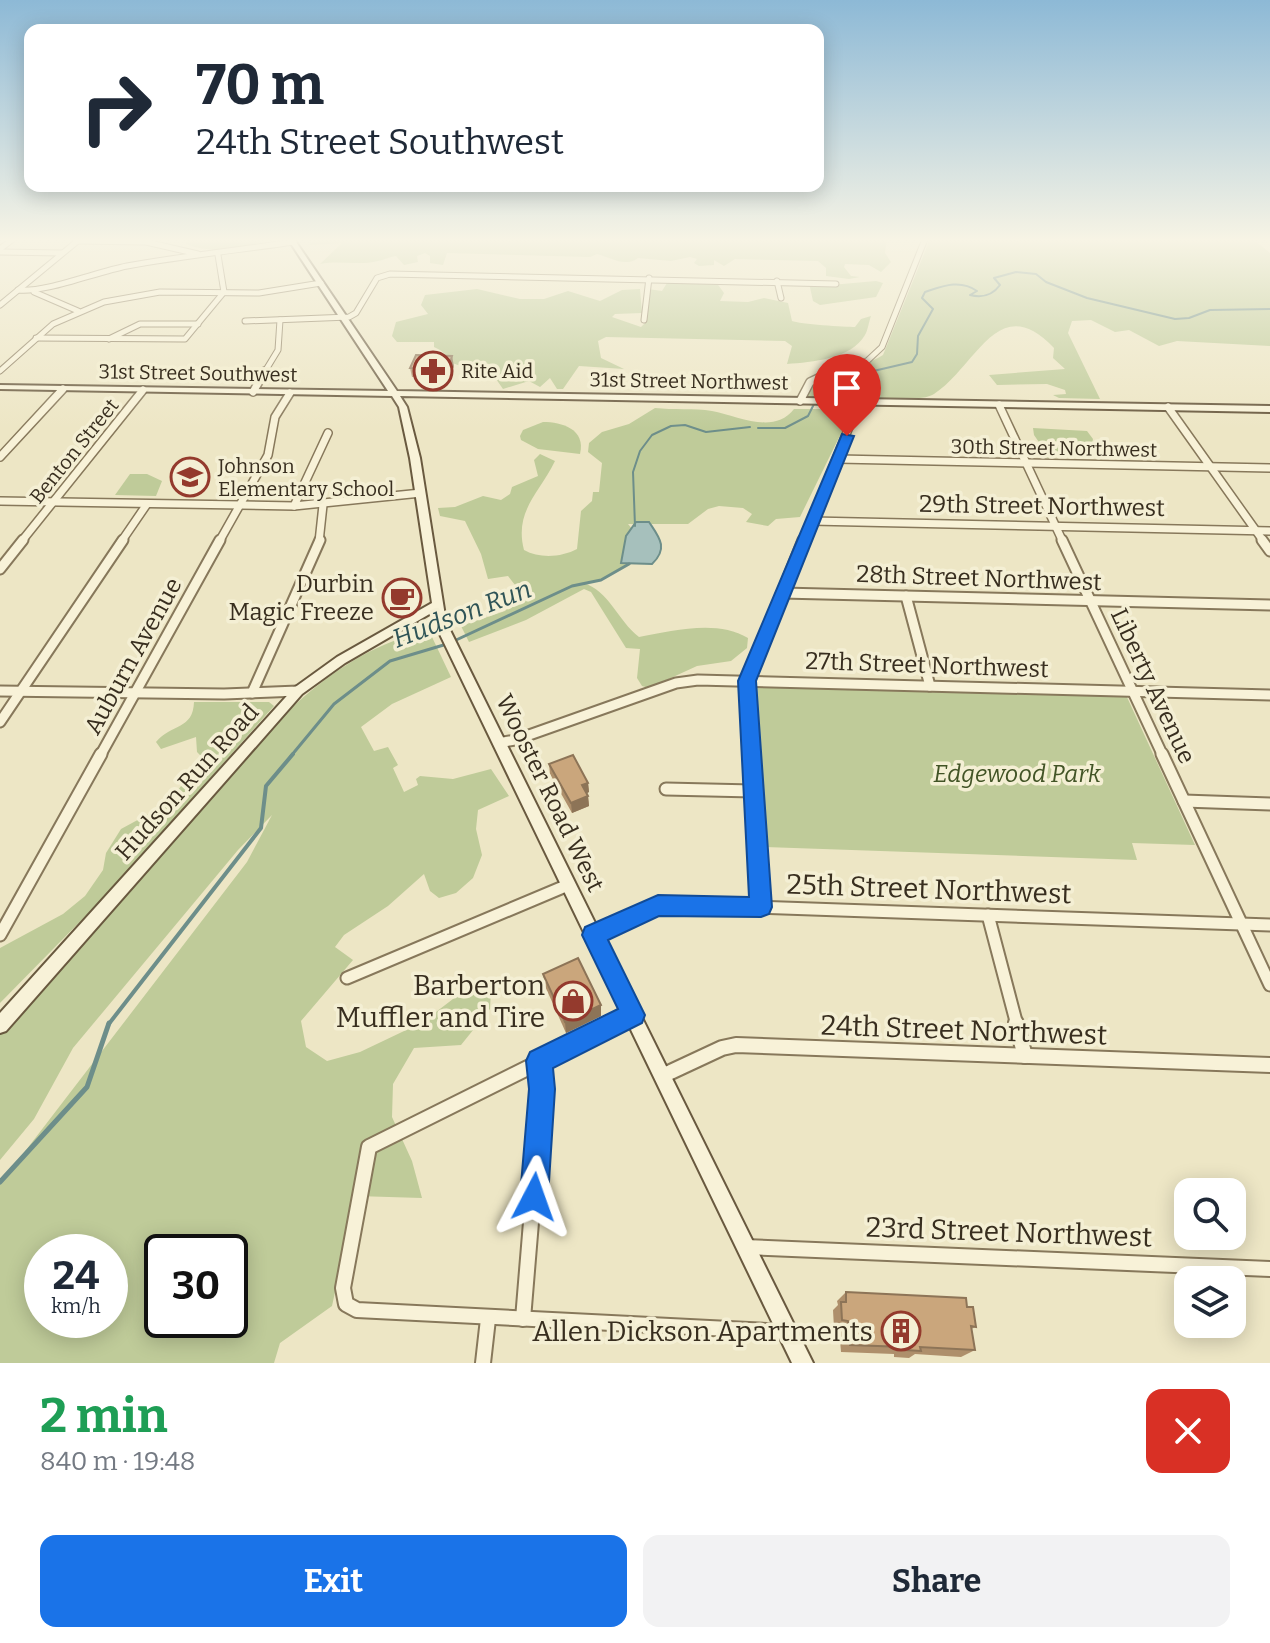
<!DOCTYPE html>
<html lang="en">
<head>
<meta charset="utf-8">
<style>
	body { margin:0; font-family:Bitter,serif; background:#f2f2f3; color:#1f2937; height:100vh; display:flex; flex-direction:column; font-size:30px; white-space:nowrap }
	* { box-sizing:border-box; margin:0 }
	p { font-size:26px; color:#747a83 }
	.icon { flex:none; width:44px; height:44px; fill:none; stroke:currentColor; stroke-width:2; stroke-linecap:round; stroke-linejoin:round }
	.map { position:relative; height:1363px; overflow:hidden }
	.side { display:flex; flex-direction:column; background:#fff; flex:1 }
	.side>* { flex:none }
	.hud { position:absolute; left:24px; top:24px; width:800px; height:168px; border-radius:16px; box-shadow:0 4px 20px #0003; background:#fff; color:#1f2937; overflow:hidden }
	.buttons { position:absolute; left:1174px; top:1178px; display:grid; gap:16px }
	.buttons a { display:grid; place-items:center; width:72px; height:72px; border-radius:16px; background:#fff; box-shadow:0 4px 20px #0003; font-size:40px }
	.speed { position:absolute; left:24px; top:1234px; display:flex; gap:16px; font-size:40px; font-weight:700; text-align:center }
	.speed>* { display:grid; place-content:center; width:104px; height:104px; border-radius:50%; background:#fff; box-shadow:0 4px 20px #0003; line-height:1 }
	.speed small { font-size:20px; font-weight:400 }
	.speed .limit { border:4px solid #111; border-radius:12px; background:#fff; color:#111 }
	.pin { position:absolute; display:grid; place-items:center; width:68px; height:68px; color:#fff; margin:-82px -34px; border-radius:50% 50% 50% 0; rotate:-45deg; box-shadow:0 0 8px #0007 }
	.pin .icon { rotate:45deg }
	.me { position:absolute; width:88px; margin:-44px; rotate:4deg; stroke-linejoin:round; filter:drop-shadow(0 0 6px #0008) }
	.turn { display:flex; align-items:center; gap:28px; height:168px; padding:0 40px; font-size:36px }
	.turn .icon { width:104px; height:104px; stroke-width:2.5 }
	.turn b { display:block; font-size:56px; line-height:68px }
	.round { display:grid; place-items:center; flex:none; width:84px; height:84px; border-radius:16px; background:#f2f2f3 }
	.overview { display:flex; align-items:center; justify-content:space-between; height:136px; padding:0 40px }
	h1 { font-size:48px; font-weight:700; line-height:60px; color:#1e9e55 }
	.action { display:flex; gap:16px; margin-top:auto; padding:16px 40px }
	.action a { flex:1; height:92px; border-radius:16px; background:#1a73e8; color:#fff; font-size:32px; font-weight:700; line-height:92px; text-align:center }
	.action a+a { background:#f2f2f3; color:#1f2937 }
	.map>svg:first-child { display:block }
</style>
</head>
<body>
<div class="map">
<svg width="1270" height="1363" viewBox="0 0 1270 1363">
	<rect width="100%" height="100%" fill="#ede6c5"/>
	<g fill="#bfcb99" fill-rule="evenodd">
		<path d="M186,239H270C243,249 215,255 186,244Z"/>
		<path d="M314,239H887L885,253L891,262L881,272L869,265L845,264L844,267L851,276L860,277L849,279L826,276V268L818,261L735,259L724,266L714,260V265L699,266L694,263L697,259L690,257L671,261L638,258C625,268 610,257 597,254L590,257L447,253L443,265L430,263V256L425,253L417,256L418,262L404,265L396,256C389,257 384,260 378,261C358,266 340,260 320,264L342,243L309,245Z"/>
		<path d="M930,239H1253L1270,253V346L1177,341L1159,346L1129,330L1115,332L1091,320L1072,321L1068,333L1100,399L1059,398L1053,395L1066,394L1065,390L1047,384L997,385L989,375L1065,369L1053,358L1054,348C998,289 977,366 934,394C920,403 877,397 859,396L861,389L839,385L827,398L805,397C818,370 859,371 883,355Z"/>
		<path d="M876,281L883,283L876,297L820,305L813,301L809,283L831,285Z"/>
		<path d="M673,282H716L724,293L720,301L748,302L764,298L788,303L792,321C799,324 846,327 855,327L861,319L871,316C869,321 868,330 865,335C851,359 812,362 787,364L792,346L785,341L606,337L598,341L601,358L624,369L579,366L563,389H557L550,378L540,387L529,381L503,389L487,366C476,367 458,369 449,360C444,353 443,351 434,347V342H397L392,336L396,322L428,314L421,305L425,295L477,289L520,299H544L568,291L600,301L622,290L640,289L642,313L615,314L612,317L641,327L647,321L644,320L648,289L662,291L667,283Z"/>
		<path d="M655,408C673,410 694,408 712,411C738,416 774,435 794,409H853L800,517L776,519L768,526L746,522L752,514L743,508L719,506L708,509L688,524H628L633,530L631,562L601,580L583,583C609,590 618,621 639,637C672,631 717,619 748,638L747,648L731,661L697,666L649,688L642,686L637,678L640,649L626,648L591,592L584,589L526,620L469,642L461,626L505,611L522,594L508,576L488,579L481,554L465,521L440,516L438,508L455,507L483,496L501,500L510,494L512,487L538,476L534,460L540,454L555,461C539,494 514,511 524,550C540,559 562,557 577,549L581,511L592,501L593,492H599L602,463L588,452L589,443L602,432L629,424Z"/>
		<path d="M543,422C562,422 586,429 580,454L538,449L521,440L520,436L523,430Z"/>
		<path d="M1033,428L1087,431L1093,439L1092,444L1070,457L1042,458L1043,448L1034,435Z"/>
		<path d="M130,474H147L162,481L156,496L115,495Z"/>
		<path d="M424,632L432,637L451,677L392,704L361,727L374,751L388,747L398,765L393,768L404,792L418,785L416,779L420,776L453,779L491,769L509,796L478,810L476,829L482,855L473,878L456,893L439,898L430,891L424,874L388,906L344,935L335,947L353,960L301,1021L306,1047L327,1061L360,1052L423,1022L479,979L491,990L490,1009L461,1045L414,1048L393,1084L392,1117L412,1161L422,1198L356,1196L332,1306L280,1343L274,1363H0V1184L247,862L272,815L238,850L73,1048L34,1119L0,1160V1033L288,711C328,674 370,644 424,632ZM42,1252H110V1320H42ZM162,1252H230V1320H162Z"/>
		<path d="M758,685L1126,695L1195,845L1132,843L1137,860L765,847L753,695Z"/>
		<path d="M194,702H269L274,706L113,888L0,1003V948L63,914L85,896L103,870L106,853L121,829L167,804L203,758L197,752L196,737L161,749L156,742C172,723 193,730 194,702Z"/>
	</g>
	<path fill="#a6c0bc" stroke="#6d8e8a" stroke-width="2" d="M636,522H649C659,537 669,548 652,564L621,563L626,536Z"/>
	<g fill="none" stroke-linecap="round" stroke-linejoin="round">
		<g stroke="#6d8e8a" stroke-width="2">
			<path d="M758,428H785L808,416L820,392L835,380L912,362L917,354L918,336L933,309L922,298L925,292C943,286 960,279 977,291L970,295C982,298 992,296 1000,285L994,278L1016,272L1036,274L1046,282L1087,298L1175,319L1189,318L1210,310L1270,309"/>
			<path d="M635,526L633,472L640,451L652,435L671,426L685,425L706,432L750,427"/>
		</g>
		<g stroke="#6d8e8a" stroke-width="3">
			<path d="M454,641L572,586L601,580L629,564"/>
			<path d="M291,756L334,704L390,661L447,644"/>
		</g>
		<path stroke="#6d8e8a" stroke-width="4" d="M108,1025L261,828L266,786L293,754"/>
		<path stroke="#6d8e8a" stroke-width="5" d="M0,1182L87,1087L109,1023"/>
		<g stroke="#87785b" stroke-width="7">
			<g id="minor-far4">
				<path d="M77,241L146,242L198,254"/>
				<path d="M0,249L13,239"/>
				<path d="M0,252L62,253"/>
				<path d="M777,281L781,298"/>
				<path d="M18,290C45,293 96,272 127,266C182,256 238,250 294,242"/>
				<path d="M34,292L78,311"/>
				<path d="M0,305L80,239"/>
				<path d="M644,320L649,278"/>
				<path d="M245,321L349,317L356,313L377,278L390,274L836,284"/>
				<path d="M36,338L185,339L224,292L218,255"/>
				<path d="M109,339L140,324H198"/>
				<path d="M0,371L53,324L104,302L160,292L259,293L321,283"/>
				<path d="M264,373L278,350L280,320"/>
				<path d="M828,373L867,361L882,347L925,239"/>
			</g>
		</g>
		<g stroke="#87785b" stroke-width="10">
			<g id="minor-far3">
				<path d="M253,392L265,371"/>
				<path d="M800,401L810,382L833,371"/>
				<path d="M999,405L1063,542"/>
				<path d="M1168,407L1264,542"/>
				<path d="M0,457L63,389"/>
				<path d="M838,459L1270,468"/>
				<path d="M0,501L294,506L421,493"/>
				<path d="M294,506L328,433"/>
				<path d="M812,521L1270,531"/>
				<path d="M21,542L143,390"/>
				<path d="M121,542L147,504"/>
				<path d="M219,542L268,455L275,417L290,393"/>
				<path d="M319,542L323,505"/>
				<path d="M803,542L859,402"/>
			</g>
		</g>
		<g stroke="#87785b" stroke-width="13">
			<g id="minor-far2">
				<path d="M1062,540L1163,756"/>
				<path d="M1262,540L1270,551"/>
				<path d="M0,569L23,540"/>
				<path d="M782,593L1270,605"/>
				<path d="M906,596L930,686"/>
				<path d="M0,691L224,694L298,691"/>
				<path d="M252,693L320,540"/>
				<path d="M0,722L123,540"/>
				<path d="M498,743L515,740L676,683L698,680L1270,695"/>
				<path d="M100,756L220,540"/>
				<path d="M752,756L747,681L803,540"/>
			</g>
		</g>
		<g stroke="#87785b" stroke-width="15">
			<g id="minor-far1">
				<path d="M751,754L761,907"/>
				<path d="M1162,754L1270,985"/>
				<path d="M666,789L753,791"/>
				<path d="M1184,801L1270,804"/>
				<path d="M988,915L1017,1025"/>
				<path d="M0,935L101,754"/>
				<path d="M594,935L647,909L668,904L1270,925"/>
				<path d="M347,978L568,885"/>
				<path d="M614,1025L633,1015"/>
			</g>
		</g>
		<g stroke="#87785b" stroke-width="18">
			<g id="minor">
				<path d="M618,1023L369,1147L343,1288L346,1304L357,1310L787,1332"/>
				<path d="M1016,1023L1025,1056"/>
				<path d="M662,1076L722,1048L736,1045L1270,1065"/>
				<path d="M745,1247L1270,1269"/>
				<path d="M523,1319L542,1089L539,1061"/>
				<path d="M483,1363L488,1319"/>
			</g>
		</g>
		<g stroke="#69593f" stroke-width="4">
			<path id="secondary" d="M288,239H294L397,391L1270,406V412L400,396L407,407L420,458L446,622L813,1363H792L434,622L433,612L345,663L302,694L6,1031L0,1033V1013L294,688L337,657L432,603L410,458L399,407L392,396L0,389V385L388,391Z"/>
		</g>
		<use href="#minor-far4" stroke="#f8f2d8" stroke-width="5"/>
		<use href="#minor-far3" stroke="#f8f2d8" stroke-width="7"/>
		<use href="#minor-far2" stroke="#f8f2d8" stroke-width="9"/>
		<use href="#minor-far1" stroke="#f8f2d8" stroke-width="11"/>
		<use href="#minor" stroke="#f8f2d8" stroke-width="14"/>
		<use href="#secondary" fill="#f8f2d8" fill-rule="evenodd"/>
	</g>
	<g fill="#ae8f6b">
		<path d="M454,366L449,378L412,377L410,368Z"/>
		<path d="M549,764L588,783L589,792L587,793L588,796L589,806L572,813L550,774Z"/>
		<path d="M543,974L601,1005V1016L566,1033L545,986Z"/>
		<path d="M846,1292L967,1307L976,1327L971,1329L975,1350L961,1357L915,1354L909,1358L894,1357V1354L841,1352L839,1328H834L833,1310L838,1305L837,1301Z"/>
	</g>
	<g fill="#8d7457">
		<path d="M452,356L454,366L449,378L448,369Z"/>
		<path d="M411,585L413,599L403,601L401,594Z"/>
		<path d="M588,783L589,792L583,795L582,785Z"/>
		<path d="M588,796L589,806L572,813L571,803Z"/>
		<path d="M601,1005V1016L566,1033L565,1022Z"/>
	</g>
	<g fill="#caa67c" stroke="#8d7457" stroke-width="2">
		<path d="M416,355L452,356L448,369L410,368Z"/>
		<path d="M411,585L412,592L401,594V586Z"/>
		<path d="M573,755L588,783L582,785L588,796L571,803L549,764Z"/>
		<path d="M578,958L601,1005L565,1022L543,974Z"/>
		<path d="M846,1292L966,1298L967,1307H973L976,1327L971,1326L975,1350L920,1347L921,1351L905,1350V1347L850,1345L848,1321L842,1320L841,1302H846Z"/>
	</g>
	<linearGradient id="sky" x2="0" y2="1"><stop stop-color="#8db9d6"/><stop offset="0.56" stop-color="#f7f4e5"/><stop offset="1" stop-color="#f7f4e5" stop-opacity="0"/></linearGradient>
	<rect width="1270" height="429" fill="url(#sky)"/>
	<path fill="#1a73e8" stroke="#114b97" stroke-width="2" d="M842,434L854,436L756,681L772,907L769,914L761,917L659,916L608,940L645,1015L642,1023L553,1068L555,1089L548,1197L544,1207L534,1211L524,1207L520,1197L529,1089L526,1061L530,1052L618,1009L582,935L585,927L658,895L749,897L738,681Z"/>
	<defs>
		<g id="pharmacy-ring" transform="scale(2)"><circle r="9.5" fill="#f4efd4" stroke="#943a2d" stroke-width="1.5"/><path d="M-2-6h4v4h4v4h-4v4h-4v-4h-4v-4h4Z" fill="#943a2d"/></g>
		<g id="school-ring" transform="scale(2)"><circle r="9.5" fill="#f4efd4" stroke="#943a2d" stroke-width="1.5"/><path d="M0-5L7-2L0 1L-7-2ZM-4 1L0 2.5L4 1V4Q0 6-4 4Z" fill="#943a2d"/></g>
		<g id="cafe-ring" transform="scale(2)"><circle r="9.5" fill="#f4efd4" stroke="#943a2d" stroke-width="1.5"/><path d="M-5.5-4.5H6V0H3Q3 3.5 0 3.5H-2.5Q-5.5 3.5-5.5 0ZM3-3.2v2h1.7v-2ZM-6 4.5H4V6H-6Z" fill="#943a2d"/></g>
		<g id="shop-ring" transform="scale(2)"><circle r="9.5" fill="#f4efd4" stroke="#943a2d" stroke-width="1.5"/><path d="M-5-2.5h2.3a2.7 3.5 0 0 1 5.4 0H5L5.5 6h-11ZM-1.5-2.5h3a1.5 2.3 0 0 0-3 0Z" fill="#943a2d"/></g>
		<g id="building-ring" transform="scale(2)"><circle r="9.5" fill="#f4efd4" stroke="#943a2d" stroke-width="1.5"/><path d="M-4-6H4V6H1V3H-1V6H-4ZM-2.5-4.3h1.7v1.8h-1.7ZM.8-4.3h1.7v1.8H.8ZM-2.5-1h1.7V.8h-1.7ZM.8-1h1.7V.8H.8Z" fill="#943a2d"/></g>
	</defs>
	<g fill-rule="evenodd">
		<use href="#pharmacy-ring" x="433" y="371"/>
		<use href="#school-ring" x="190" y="477"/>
		<use href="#cafe-ring" x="402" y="598"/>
		<use href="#shop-ring" x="573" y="1001"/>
		<use href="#building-ring" x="901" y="1331"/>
	</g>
	<g text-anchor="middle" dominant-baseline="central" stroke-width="7" stroke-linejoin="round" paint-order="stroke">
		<g font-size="20" fill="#382e1f" stroke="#f4efd4" text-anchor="start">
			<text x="461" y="371">Rite Aid</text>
			<text x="218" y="466">Johnson<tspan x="218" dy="23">Elementary School</tspan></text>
		</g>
		<g font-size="20" fill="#382e1f" stroke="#f4efd4">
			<text transform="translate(198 373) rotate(1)">31st Street Southwest</text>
			<text transform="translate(689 381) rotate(1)">31st Street Northwest</text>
			<text transform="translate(1054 448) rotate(1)">30th Street Northwest</text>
			<text transform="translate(74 451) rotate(-51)">Benton Street</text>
		</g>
		<g font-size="24" fill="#382e1f" stroke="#f4efd4">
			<text transform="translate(1042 506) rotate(1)">29th Street Northwest</text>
			<text transform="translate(979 578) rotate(2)">28th Street Northwest</text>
			<text transform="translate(133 656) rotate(-61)">Auburn Avenue</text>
			<text transform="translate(927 665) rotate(2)">27th Street Northwest</text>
			<text transform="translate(1153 686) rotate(65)">Liberty Avenue</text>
			<text transform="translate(187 782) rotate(-48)">Hudson Run Road</text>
			<text transform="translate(550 793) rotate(64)">Wooster Road West</text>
		</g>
		<g font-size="24" fill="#382e1f" stroke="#f4efd4" text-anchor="end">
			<text x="374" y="584">Durbin<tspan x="374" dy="28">Magic Freeze</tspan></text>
		</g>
		<g font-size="24" font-style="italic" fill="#425426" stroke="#f4efd4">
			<text x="1017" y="774">Edgewood Park</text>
		</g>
		<g font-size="26" font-style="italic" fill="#2f5457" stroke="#f4efd4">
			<text transform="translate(462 614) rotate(-21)">Hudson Run</text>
		</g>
		<g font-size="28" fill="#382e1f" stroke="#f4efd4">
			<text transform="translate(929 889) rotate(2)">25th Street Northwest</text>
			<text transform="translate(964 1030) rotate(2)">24th Street Northwest</text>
			<text transform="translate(1009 1232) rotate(2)">23rd Street Northwest</text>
		</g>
		<g font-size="28" fill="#382e1f" stroke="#f4efd4" text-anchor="end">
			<text x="545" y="985">Barberton<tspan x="545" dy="32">Muffler and Tire</tspan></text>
			<text x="873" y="1331">Allen Dickson Apartments</text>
		</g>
	</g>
</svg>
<div class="buttons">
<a><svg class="icon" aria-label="search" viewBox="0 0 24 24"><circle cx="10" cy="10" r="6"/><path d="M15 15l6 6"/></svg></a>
<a><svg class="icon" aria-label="layers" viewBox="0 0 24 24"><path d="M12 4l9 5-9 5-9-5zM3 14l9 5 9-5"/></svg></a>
</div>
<div class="speed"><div>24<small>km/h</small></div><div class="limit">30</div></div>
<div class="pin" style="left:847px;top:436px;background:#d93025"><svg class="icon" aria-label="arrive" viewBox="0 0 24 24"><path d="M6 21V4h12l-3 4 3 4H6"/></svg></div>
<svg class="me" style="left:534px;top:1197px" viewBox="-20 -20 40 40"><path d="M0-17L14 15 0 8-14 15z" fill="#1a73e8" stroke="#fff" stroke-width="4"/></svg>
<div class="hud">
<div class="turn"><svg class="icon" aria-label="right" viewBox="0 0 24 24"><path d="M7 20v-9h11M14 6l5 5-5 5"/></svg><div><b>70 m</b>24th Street Southwest</div></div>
</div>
</div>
<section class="side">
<div class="overview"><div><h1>2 min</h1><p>840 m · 19:48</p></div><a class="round" style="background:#d93025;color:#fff"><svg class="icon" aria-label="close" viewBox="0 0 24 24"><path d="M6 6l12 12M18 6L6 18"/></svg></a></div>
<div class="action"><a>Exit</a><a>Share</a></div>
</section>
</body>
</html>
